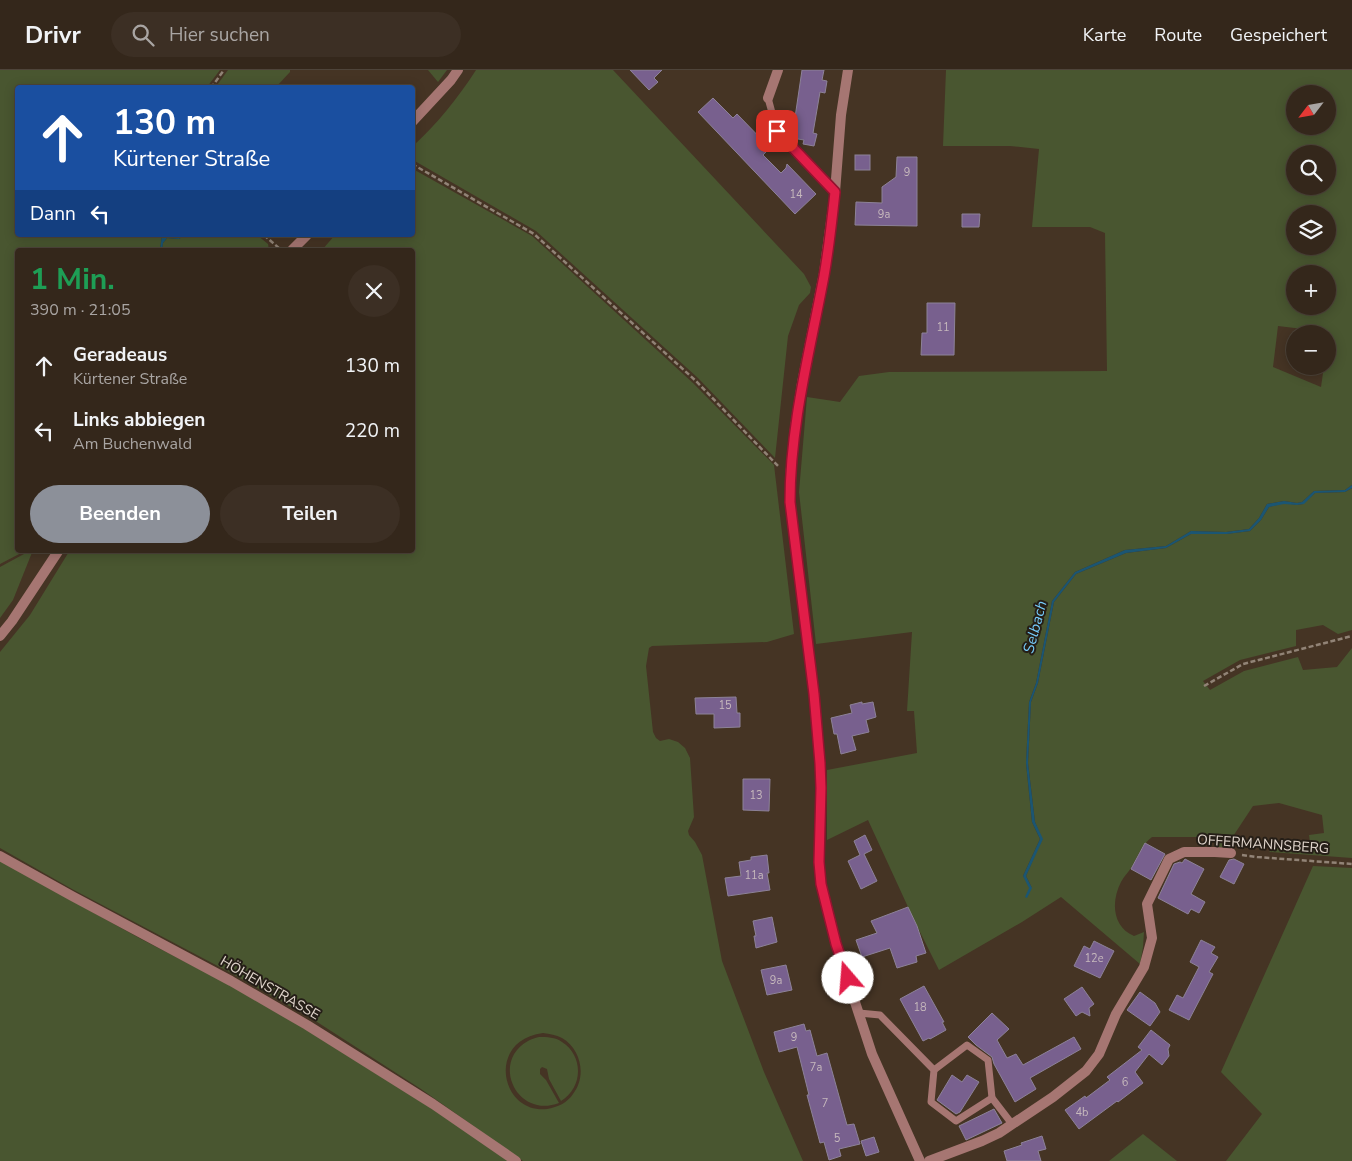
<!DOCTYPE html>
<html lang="de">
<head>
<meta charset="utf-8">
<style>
	body { margin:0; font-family:"Nunito Sans",sans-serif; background:#3c2f24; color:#f1f3f6; height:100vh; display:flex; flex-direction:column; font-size:19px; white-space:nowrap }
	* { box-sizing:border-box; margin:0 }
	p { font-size:16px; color:#a9a5a3 }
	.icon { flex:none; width:28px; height:28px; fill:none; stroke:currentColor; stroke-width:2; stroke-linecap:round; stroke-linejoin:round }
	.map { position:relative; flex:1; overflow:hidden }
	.drawer { position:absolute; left:15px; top:178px; width:400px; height:305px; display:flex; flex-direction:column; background:#34271b; border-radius:5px; box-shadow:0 2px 12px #0003,0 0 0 1px #4e443a }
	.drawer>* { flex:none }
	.hud { position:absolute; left:15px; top:15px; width:400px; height:152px; border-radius:5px; box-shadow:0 2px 12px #0003,0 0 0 1px #4e443a; background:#1a4fa0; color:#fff; overflow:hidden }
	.needle { width:32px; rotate:239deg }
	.tools { position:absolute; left:1286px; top:15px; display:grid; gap:10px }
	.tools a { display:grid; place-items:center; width:50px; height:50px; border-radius:50%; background:#34271b; box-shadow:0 2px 12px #0003,0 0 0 1px #4e443a; font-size:25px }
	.pin { position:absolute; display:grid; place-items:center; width:42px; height:42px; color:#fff; margin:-21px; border-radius:10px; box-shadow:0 2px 8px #0006 }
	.me { position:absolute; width:55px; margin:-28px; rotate:342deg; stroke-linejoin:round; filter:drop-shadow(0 0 4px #0008) }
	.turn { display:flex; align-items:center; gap:18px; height:105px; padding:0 15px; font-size:22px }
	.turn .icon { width:65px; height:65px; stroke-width:2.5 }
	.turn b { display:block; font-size:35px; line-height:42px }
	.then { display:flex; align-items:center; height:48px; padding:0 15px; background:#0003; gap:10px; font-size:19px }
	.round { display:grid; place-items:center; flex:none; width:52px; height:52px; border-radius:26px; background:#3c2f24 }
	.overview { display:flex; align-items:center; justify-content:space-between; height:85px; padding:0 15px }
	h1 { font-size:30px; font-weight:700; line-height:38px; color:#1e9e55 }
	.cta { display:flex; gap:10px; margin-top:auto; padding:10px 15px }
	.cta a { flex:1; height:58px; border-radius:30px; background:#8c9099; color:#fff; font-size:20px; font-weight:700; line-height:58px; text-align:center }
	.cta a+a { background:#3c2f24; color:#f1f3f6 }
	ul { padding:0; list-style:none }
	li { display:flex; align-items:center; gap:15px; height:65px; padding:0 15px }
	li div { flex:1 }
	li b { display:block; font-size:19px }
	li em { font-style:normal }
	header { display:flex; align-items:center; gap:30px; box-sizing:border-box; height:70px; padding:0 25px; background:#34271b; border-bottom:1px solid #4e443a }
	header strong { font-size:24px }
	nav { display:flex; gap:28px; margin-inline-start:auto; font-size:18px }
	.search { width:350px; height:45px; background:#3c2f24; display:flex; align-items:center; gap:12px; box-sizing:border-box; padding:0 18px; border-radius:28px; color:#a9a5a3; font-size:19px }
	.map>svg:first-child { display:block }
</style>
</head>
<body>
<header>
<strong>Drivr</strong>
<div class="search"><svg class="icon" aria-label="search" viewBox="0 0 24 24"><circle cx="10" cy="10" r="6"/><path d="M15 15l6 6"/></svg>Hier suchen</div>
<nav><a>Karte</a><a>Route</a><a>Gespeichert</a></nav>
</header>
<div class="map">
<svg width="1352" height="1091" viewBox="0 0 1352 1091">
	<rect width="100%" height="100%" fill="#453424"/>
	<g fill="#495630" fill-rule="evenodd">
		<path d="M0,0H220L207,17L18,18V165H162L160,180H18V480H24L23,482L0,494Z"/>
		<path d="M228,0H290V2L276,17L215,18Z"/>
		<path d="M428,0H447L438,12Z"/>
		<path d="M476,0H613L804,204L811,217L810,223L799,235L788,266L775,388L698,308L536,161L413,90V76C437,54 458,28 476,0Z"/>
		<path d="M946,0H1352V415L1345,420L1314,421L1302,432L1297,433L1284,431L1267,434L1259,448L1249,459L1226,462L1191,461L1166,476L1125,480L1075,502L1052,531L1036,613L1029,632L1026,693L1032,752L1040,769L1023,806L1032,818L1026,806L1042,769L1035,752L1028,693L1031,632L1038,613L1054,532L1076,504L1126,483L1166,478L1191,464H1226L1250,461L1261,450L1269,437L1284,433L1297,435L1303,434L1315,423L1345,422L1352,418V560L1338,564L1323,555L1296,560V576L1240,590L1203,611L1210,620L1244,601L1298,587L1303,600L1337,597L1352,578V788L1269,782L1276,777L1310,772L1309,765L1324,763L1322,745L1279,733L1253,736L1226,777H1216L1215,767H1152C1142,775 1138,785 1132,796C1129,802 1124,806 1121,812C1111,831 1112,857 1134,866L1144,862L1143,877L1140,894L1061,827L1022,852L939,900L914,850L868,750L827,770V700L917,683L914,641H907L912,562L816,574L799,422L807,327L840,332L859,306L889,302L1107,301L1105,163L1090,157H1032L1039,79L1010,76H943ZM1295,24H1328V56H1295ZM1295,84H1328V116H1295ZM1295,144H1328V176H1295ZM1295,204H1328V236H1295ZM1278,256L1328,262V296H1324L1321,317L1273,297Z"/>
		<path d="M413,99L532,166L693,313L774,395L794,564L767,572L652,576L649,578L646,596L653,662L656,668L660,671L669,669L678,672L685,678L690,688L694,747L688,761L689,765L695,772L702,785L722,891L764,1002L803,1091H523L421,1019L314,950L231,903L72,819L0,778V582L30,545L70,480H412V180H322L335,165H412ZM543,963C550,964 556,965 562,968C581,979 587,1006 573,1024C567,1033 558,1037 547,1039C500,1044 486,970 543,963Z"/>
		<path d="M185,165H257L268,174L269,180H162L163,173L167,168L179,169Z"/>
		<path d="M27,480H33L13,530L0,548V497L24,484Z"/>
		<path d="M0,791L141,869L226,913L305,959L431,1038L509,1091H0Z"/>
		<path d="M1313,796L1352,798V1091H1226L1262,1044L1221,1002Z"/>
		<path d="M539,967C547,967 555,967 562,972C584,986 583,1018 561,1031L549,1009L547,999L542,997L540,999V1004L546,1010L559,1033C517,1049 490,992 528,971C531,969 535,968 539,967Z"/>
		<path d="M1143,1064L1177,1091H1109Z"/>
	</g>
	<g fill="#1b5673">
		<path d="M162,165H185L179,169L167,168L163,173L162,180H160Z"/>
		<path d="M1352,415V418L1345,422L1315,423L1304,434L1297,435L1284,434L1269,437L1261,450L1250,461L1227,464H1191L1166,478L1126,483L1076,504L1054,532L1038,613L1031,632L1028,693L1035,752L1043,769L1026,806L1032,818L1027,828L1025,827L1029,818L1023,806L1040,769L1032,752L1026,693L1029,632L1036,613L1052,531L1075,502L1125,480L1166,476L1191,461L1226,462L1249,459L1259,448L1267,434L1284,431L1297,433L1302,432L1314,421L1345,420Z"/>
	</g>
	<g fill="#78608e" stroke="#8d8298">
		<path d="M630,0H662L654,8L658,12L649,20Z"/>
		<path d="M802,0H824L822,10L827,11L825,23L820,22L813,63L817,64L814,76L803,74L804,70L792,68Z"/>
		<path d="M713,28L733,48L737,44L770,78L763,85L781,103L786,98L787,94L816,124L795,144L698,42Z"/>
		<rect x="855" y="85" width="15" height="15"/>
		<path d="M897,87H917V156L855,155L856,132L882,133V117L896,107Z"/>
		<path d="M962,144H980L979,157H962Z"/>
		<path d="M927,233H955L954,285H921L922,263H927Z"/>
		<path d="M736,627L737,643H740V657L714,658V644H696L695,628Z"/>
		<path d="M862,632V634L873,632L876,647L866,650L869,662L852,666L856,680L841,684L837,664H834L831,648L852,643L850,635Z"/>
		<path d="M743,709H770L769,741L743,740Z"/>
		<path d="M865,765L872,780L864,784L877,811L861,819L848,791L860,785L854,771Z"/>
		<path d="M1145,773L1165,784L1151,810L1131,799Z"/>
		<path d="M767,785L769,803H767L770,820L728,826L725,808L741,806L739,792L751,790V787Z"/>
		<path d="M1185,789L1204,799L1191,824L1205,832L1199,843L1191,839L1188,844L1158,828L1174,794L1180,792L1182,793Z"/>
		<path d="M1234,789L1244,794L1234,814L1220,807L1229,790Z"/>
		<path d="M908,837L917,856L926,883L916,886L917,892L897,898L890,878L862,887L856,870L877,863L871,851Z"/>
		<path d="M772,847L777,872L756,878L754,866H756L753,851Z"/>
		<path d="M1201,870L1215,877L1211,883L1218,887L1209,902L1213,904L1189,950L1169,940L1177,925L1183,928L1199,897L1190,892Z"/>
		<path d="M1094,871L1114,881L1100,908L1074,896L1084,876L1090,879Z"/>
		<path d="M786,895L792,920L767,925L761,900Z"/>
		<path d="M924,916L944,952H942L946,960L930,969L929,968L923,971L900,929Z"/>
		<path d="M1082,917L1094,934L1089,938L1090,946L1082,942L1076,946L1064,929Z"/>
		<path d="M1140,922L1155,933L1160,942L1150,956L1127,940Z"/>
		<path d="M992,943L1009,959L997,970L1007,988L1016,984L1023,995L1074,967L1081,979L1030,1008L1036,1019L1015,1032L994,994L992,987L976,975L968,967Z"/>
		<path d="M804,954L806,961L810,960L817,986L827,983L847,1055L854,1054L860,1074L839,1079L841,1086L829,1090L824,1072L820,1073L807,1025H809L797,977L779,982L774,962Z"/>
		<path d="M1151,960L1170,975L1168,979L1169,986L1162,995L1149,984L1135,1002L1143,1013L1118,1032L1117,1031L1079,1059L1065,1040L1085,1026L1086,1028L1110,1010L1107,1007L1142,980L1138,977Z"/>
		<path d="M952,1005L962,1012L967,1005L979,1012L960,1042L956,1044L937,1030Z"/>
		<path d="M994,1039L1002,1053L966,1070L959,1056Z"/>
		<path d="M1042,1066L1046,1079L1038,1081L1041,1091H1007L1004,1081L1022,1075L1021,1073Z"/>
		<path d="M874,1067L879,1082L866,1086L861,1071Z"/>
	</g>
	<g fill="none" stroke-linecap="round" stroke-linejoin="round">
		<g stroke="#918376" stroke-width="2.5" stroke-dasharray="5 2.5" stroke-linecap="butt">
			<path d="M211,18L224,0"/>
			<path d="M412,94L534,164L696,311L778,396"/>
			<path d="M264,165L280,179"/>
			<path d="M1204,616L1243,594L1352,566"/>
			<path d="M1242,785L1257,787L1352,794"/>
		</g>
		<g stroke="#a67672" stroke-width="7">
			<path d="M768,28L777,61L835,122"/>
			<path d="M859,943L880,945L934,1000L931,1032L956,1051L992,1028L1012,1054"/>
			<path d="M934,1000L967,975L988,990L992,1028"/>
		</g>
		<g stroke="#a67672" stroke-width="10">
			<path d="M768,28L778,0"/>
			<path d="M412,52L451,10L458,0"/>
			<path d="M292,180L307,165"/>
			<path d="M0,566L12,551L59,480"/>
			<path d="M0,786L72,826L231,911L307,955L433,1034L516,1091"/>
			<path d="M929,1091L982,1071L999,1063L1053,1027L1086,1001L1099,984L1116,944L1144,897L1152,868L1147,834L1169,789L1184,782H1215L1231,783"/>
		</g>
		<path stroke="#a67672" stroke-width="10" d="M848,0L841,45L835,122L824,203L802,313L795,358L790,408V432L814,624L820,693L821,718L819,792L821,814L836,874L872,984L920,1091"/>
	</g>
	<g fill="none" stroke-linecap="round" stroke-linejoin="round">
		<g stroke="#92132f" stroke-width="12">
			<path id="route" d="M777,61L835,122C832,150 829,178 824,206C810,281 790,355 790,432L814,624L820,693L821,718L819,792L821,814L836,874L848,908"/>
		</g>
		<use href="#route" stroke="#e11d48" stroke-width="9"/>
	</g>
	<g text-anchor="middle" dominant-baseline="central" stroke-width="4" stroke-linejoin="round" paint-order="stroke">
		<g font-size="11" fill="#c6b8bc">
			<text x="907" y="102">9</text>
			<text x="796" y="124">14</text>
			<text x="884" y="144">9a</text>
			<text x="943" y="257">11</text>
			<text x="725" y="635">15</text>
			<text x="756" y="725">13</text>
			<text x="754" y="805">11a</text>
			<text x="1094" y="888">12e</text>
			<text x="776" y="910">9a</text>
			<text x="920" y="937">18</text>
			<text x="794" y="967">9</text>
			<text x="816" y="997">7a</text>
			<text x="1125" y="1012">6</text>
			<text x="825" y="1033">7</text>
			<text x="1082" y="1042">4b</text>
			<text x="837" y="1068">5</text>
		</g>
		<g font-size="14" fill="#e0d5cc" stroke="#251e17">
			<text transform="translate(1263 774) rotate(4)">OFFERMANNSBERG</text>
			<text transform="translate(270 918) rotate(30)">HÖHENSTRASSE</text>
		</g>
		<g font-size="15" font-style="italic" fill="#76ccfb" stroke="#251e17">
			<text transform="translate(1035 557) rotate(-75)">Selbach</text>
		</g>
	</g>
</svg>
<div class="tools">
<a><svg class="needle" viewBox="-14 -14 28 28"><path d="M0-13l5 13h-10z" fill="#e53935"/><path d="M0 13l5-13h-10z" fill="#a9a5a3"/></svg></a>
<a><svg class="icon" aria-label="search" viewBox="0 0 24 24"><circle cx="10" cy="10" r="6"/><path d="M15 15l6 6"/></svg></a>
<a><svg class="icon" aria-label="layers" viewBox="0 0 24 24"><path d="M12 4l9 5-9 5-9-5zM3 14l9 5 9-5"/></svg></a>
<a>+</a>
<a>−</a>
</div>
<div class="pin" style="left:777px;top:61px;background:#d93025"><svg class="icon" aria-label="arrive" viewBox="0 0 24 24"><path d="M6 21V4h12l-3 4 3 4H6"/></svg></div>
<svg class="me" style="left:848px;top:908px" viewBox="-20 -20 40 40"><circle r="19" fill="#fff"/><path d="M0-13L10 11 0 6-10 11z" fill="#e11d48"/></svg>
<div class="hud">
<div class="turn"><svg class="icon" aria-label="ahead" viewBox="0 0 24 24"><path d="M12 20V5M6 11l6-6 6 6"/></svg><div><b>130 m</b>Kürtener Straße</div></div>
<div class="then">Dann<svg class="icon" aria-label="left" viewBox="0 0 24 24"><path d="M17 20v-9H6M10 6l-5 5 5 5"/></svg></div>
</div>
<section class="drawer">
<div class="overview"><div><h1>1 Min.</h1><p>390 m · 21:05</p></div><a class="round"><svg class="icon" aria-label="close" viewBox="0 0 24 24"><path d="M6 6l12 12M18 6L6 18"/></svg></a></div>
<ul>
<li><svg class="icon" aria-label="ahead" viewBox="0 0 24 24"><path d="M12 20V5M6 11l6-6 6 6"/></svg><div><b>Geradeaus</b><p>Kürtener Straße</p></div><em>130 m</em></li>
<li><svg class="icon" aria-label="left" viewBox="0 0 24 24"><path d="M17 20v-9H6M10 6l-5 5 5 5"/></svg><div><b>Links abbiegen</b><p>Am Buchenwald</p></div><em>220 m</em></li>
</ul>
<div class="cta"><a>Beenden</a><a>Teilen</a></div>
</section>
</div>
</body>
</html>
